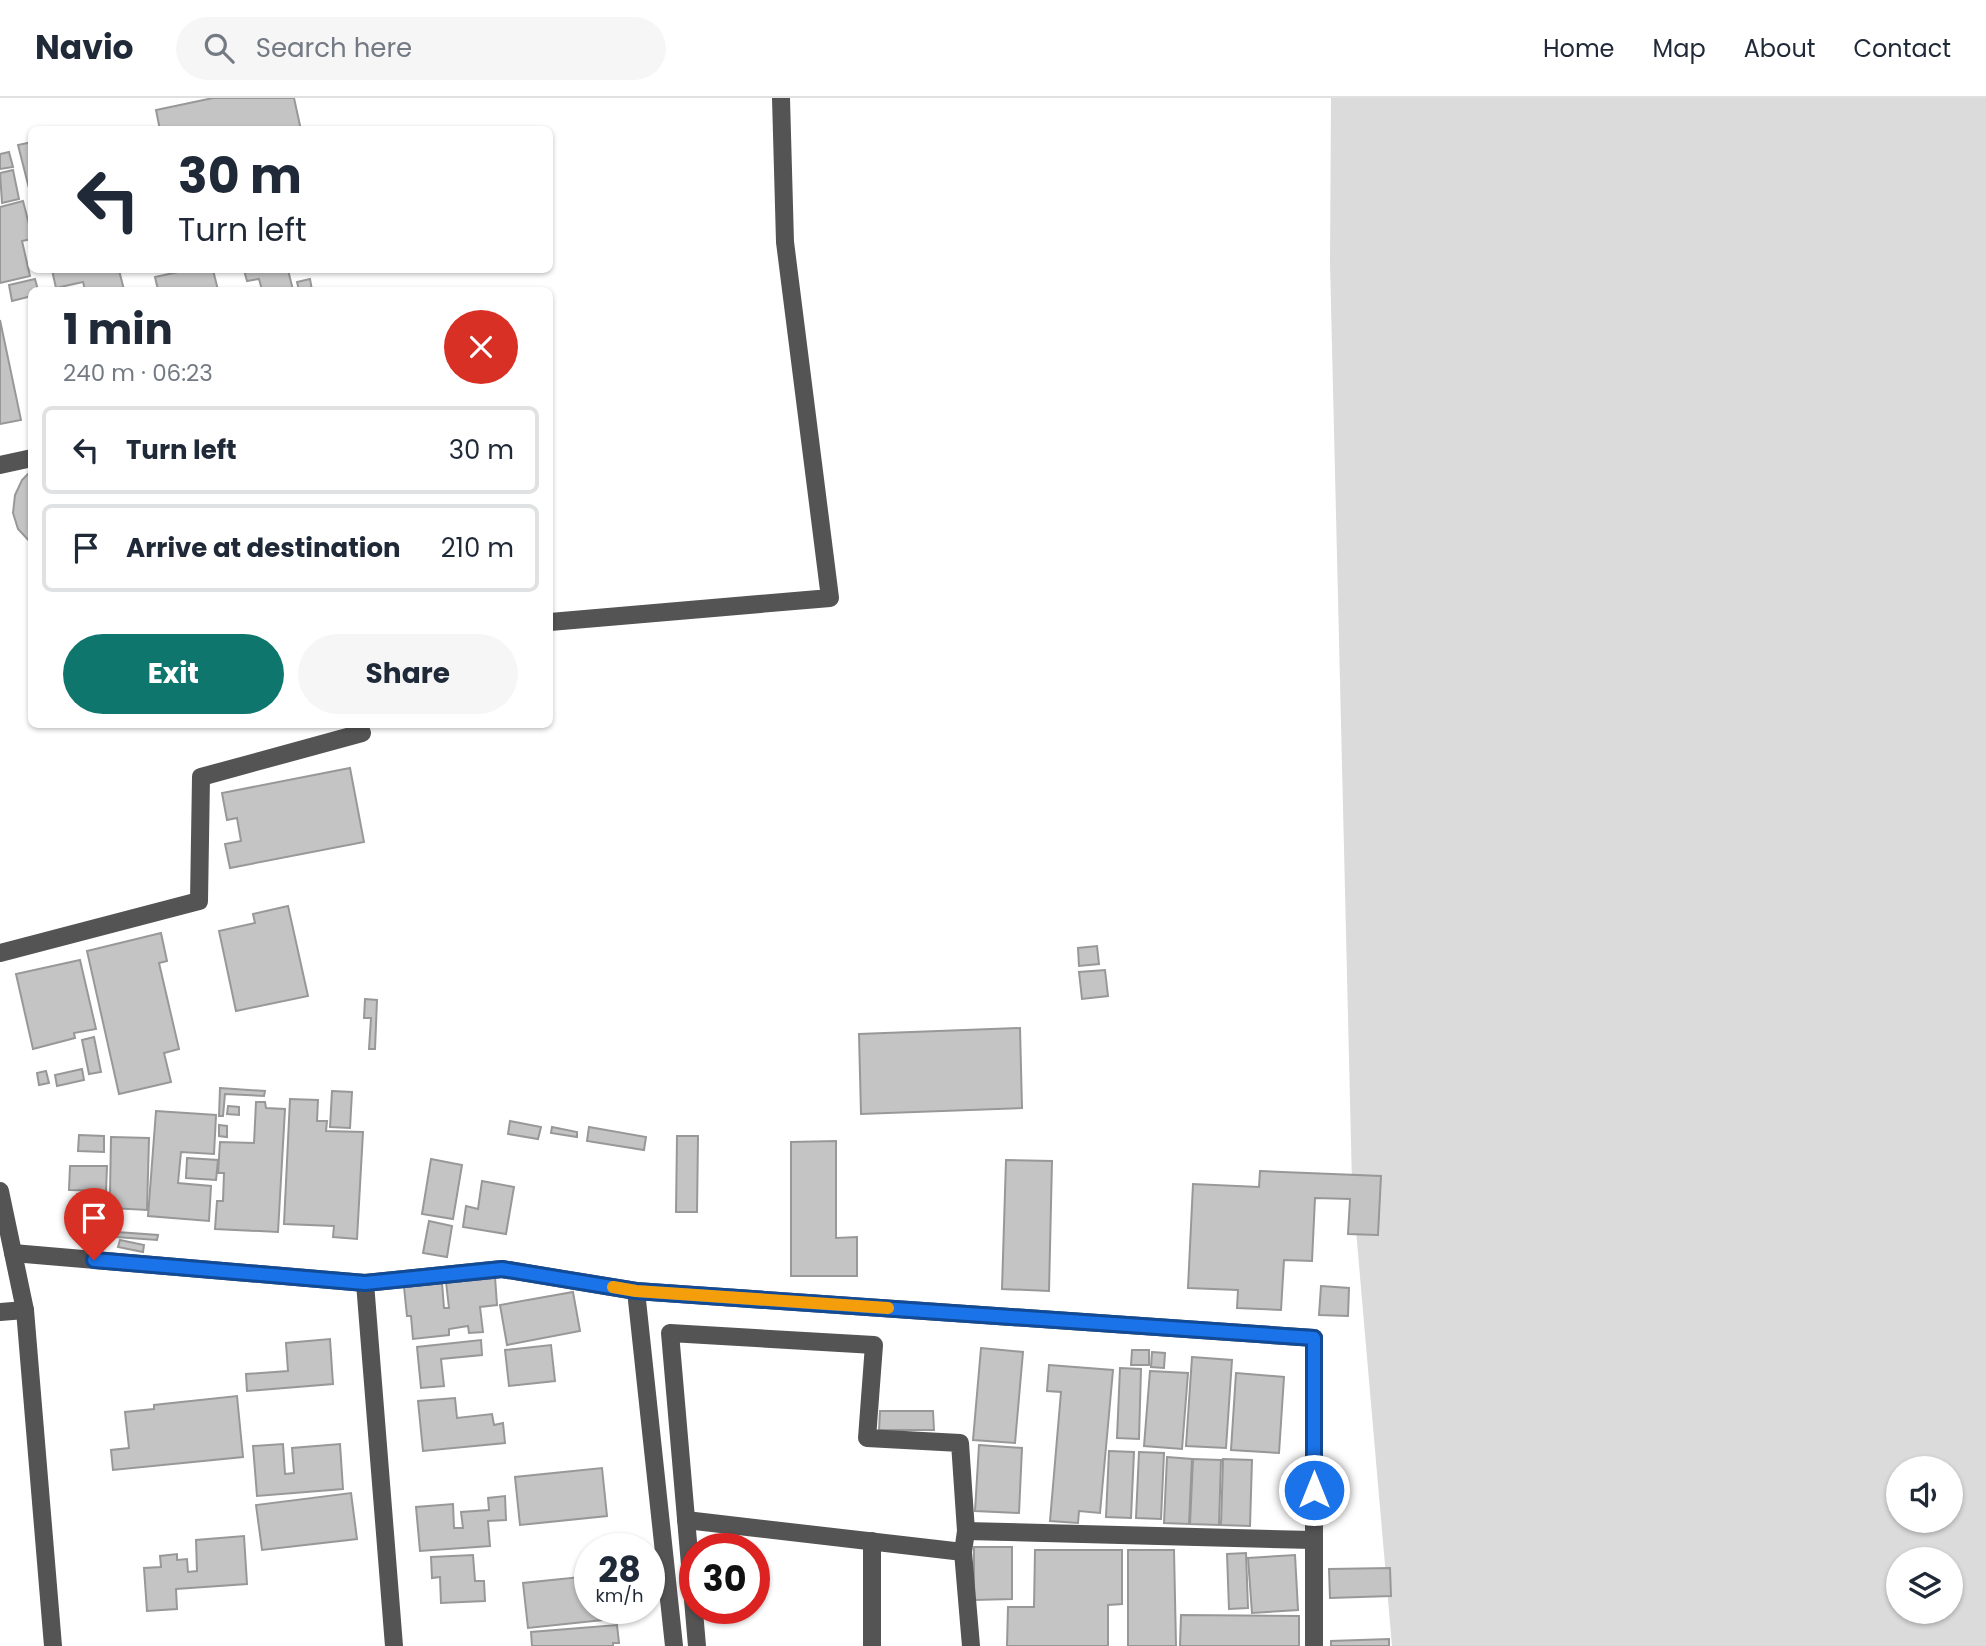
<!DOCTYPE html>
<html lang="en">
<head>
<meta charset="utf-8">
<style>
	body { margin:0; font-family:Poppins,sans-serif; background:#f6f6f7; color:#1f2937; height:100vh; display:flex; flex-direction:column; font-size:26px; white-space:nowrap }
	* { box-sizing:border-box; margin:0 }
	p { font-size:23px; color:#747a83 }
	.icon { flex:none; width:38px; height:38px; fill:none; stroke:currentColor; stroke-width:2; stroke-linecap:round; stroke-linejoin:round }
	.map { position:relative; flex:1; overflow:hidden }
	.panel { position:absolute; left:28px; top:189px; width:525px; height:441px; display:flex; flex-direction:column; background:#fff; border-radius:10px; box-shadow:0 2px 5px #0004 }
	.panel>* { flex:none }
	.banner { position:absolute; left:28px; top:28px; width:525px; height:147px; border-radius:10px; box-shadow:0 2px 5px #0004; background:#fff; color:#1f2937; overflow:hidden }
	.fabs { position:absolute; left:1886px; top:1358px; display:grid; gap:14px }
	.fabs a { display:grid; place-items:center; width:77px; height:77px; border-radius:50%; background:#fff; box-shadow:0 2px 5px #0004; font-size:35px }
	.speed { position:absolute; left:574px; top:1435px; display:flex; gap:14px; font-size:35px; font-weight:700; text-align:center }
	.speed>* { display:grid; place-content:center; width:91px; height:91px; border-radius:50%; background:#fff; box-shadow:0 2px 5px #0004; line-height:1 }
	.speed small { font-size:18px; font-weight:400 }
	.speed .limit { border:10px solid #d22; background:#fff; color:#111 }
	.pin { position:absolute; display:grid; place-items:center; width:60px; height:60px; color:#fff; margin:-72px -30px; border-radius:50% 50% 50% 0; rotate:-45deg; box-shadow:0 0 7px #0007 }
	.pin .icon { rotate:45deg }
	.me { position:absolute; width:77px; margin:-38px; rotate:0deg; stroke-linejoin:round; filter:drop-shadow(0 0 5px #0008) }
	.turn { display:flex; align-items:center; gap:24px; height:147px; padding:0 35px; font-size:32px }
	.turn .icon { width:91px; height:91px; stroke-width:2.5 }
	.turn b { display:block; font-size:49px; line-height:60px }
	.round { display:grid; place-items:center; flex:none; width:74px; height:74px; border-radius:37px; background:#f6f6f7 }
	.head { display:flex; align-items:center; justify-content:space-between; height:119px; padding:0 35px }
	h1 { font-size:42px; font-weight:700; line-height:52px }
	.primary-button { display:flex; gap:14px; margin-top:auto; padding:14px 35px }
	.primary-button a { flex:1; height:80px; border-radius:42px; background:#0f766e; color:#fff; font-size:28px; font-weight:700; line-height:80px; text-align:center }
	.primary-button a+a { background:#f6f6f7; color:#1f2937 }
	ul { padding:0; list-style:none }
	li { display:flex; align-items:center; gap:21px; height:88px; margin:0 14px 10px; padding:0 21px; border:4px solid #e0e1e3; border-radius:10px }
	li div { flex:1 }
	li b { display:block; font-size:26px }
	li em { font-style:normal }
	header { display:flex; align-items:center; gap:42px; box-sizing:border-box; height:98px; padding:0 35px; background:#fff; border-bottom:2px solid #e0e1e3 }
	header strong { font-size:33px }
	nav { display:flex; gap:38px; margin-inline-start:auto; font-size:24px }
	.search { width:490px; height:63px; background:#f6f6f7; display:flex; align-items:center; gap:18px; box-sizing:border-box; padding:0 24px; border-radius:38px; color:#747a83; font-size:26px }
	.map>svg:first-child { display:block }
</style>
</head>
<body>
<header>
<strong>Navio</strong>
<div class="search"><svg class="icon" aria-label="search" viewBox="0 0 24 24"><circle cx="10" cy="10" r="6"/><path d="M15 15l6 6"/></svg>Search here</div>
<nav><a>Home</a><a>Map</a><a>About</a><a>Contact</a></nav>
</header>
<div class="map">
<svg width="1986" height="1548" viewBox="0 0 1986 1548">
	<rect width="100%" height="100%" fill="#fff"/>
	<path fill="#dbdbdb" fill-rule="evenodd" d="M1331,0H1986V1548H1392L1352,1086L1330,165ZM1899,1370H1951V1423H1899ZM1899,1461H1951V1514H1899Z"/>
	<g fill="#c4c4c4" stroke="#989898" stroke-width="2">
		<path d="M213,0H294L301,32H160L156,12Z"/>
		<path d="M32,44V102L18,47Z"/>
		<path d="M9,54L13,69L0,71V56Z"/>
		<path d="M13,72L19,101L2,105L0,75Z"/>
		<path d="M23,103L32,138V141L22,143L30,178L0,185V109Z"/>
		<path d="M52,172H119L124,192H85L83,184L56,190Z"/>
		<path d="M187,172H213L218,192H158L155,179Z"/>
		<path d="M244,172H288L293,192H262L259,181L247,183Z"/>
		<path d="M35,181L38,192H32V198L12,203L9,187Z"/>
		<path d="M310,181L312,192H299L297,184Z"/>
		<path d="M0,222L21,322L0,326Z"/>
		<path d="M32,372V446L18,431L13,415L15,397L22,382Z"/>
		<path d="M350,670L364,744L230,770L225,746L241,743L237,720L227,722L222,695Z"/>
		<path d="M288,808L308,898L236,913L219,833L255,825L253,816Z"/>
		<path d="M161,835L167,863L159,865L179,951L164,955L171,984L119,996L87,853Z"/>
		<path d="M1097,848L1099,866L1079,868L1078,850Z"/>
		<path d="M80,862L96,931L74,935L75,940L33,951L16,876Z"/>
		<path d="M1105,872L1108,898L1082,901L1079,874Z"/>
		<path d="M365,901L377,902L375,951H369L371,920H364Z"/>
		<path d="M1020,930L1022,1010L861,1016L859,936Z"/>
		<path d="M94,939L101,974L89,976L82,942Z"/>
		<path d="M82,971L84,982L57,988L55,977Z"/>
		<path d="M46,973L49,985L39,987L37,975Z"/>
		<path d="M220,990L265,993L264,998L225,996L223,1018H219Z"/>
		<path d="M332,993L352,994L350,1030L330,1029Z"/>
		<path d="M290,1001L318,1002L317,1023H327L326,1033L363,1034L357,1141L333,1139L334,1128L284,1126Z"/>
		<path d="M256,1004H265L266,1010L285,1011L278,1134L215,1131L217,1103H223L224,1075H218L220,1044L254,1045Z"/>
		<path d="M228,1008L239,1009V1017L227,1016Z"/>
		<path d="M156,1013L216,1017L214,1056L181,1054L178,1085L211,1088L209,1123L148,1118Z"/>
		<path d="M510,1023L541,1029L538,1041L508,1036Z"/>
		<path d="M219,1027L227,1028V1039L219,1038Z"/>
		<path d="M552,1029L577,1034V1039L551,1035Z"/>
		<path d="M589,1029L646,1039L644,1052L587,1043Z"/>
		<path d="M79,1037L104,1038V1054L78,1053Z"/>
		<path d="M677,1038H698L697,1114H676Z"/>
		<path d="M111,1039L149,1040L147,1112L111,1110V1119L77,1118V1096H110Z"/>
		<path d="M836,1043V1140L857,1139V1178H791V1044Z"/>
		<path d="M187,1060L218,1062L216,1082L186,1080Z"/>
		<path d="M431,1061L462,1067L453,1121L422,1116Z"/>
		<path d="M1006,1062L1052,1063L1049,1193L1002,1191Z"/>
		<path d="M70,1068H107L106,1093L69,1092Z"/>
		<path d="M1260,1073L1381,1078L1378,1137L1348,1136L1350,1101L1315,1100L1312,1163L1284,1162L1281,1212L1237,1210L1238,1192L1188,1190L1193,1086L1259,1089Z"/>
		<path d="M482,1083L514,1089L506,1136L463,1129L466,1108L478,1111Z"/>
		<path d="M429,1123L452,1128L447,1159L423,1155Z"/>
		<path d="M75,1131L158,1137L157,1142L74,1136Z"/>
		<path d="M81,1140L100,1145L99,1149L80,1145Z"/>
		<path d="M120,1142L144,1147L143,1154L118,1149Z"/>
		<path d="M495,1179L497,1207L480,1209L483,1234L469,1235L468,1228L449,1231V1237L413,1241L411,1218H407L404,1189L442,1185L444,1210H449L446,1184Z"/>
		<path d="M1321,1188L1349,1190L1348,1218L1319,1217Z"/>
		<path d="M573,1194L580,1233L507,1247L500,1207Z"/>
		<path d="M330,1241L333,1286L247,1293L246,1276L288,1273L286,1245Z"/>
		<path d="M481,1242L482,1257L441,1261L444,1288L421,1290L417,1249Z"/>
		<path d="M551,1247L555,1283L509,1288L505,1252Z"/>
		<path d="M981,1250L1023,1254L1015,1345L973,1342Z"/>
		<path d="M1132,1252H1149V1267H1131Z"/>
		<path d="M1152,1254L1165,1255L1164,1270L1151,1269Z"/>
		<path d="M1192,1259L1232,1262L1226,1350L1186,1348Z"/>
		<path d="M1049,1267L1113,1272L1100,1415L1079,1413L1078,1425L1050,1423L1061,1294L1047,1293Z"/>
		<path d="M1120,1270L1141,1271L1139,1341L1117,1340Z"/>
		<path d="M1150,1273L1188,1275L1182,1351L1144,1348Z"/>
		<path d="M1236,1275L1284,1279L1279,1355L1231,1352Z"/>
		<path d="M237,1298L243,1359L113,1372L111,1352L129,1350L125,1314L154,1311V1307Z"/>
		<path d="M455,1300L457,1320L492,1316L494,1327L503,1325L505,1345L423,1353L418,1303Z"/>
		<path d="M880,1313H933L934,1332H879Z"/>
		<path d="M283,1346L285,1376L294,1375L292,1350L340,1346L343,1391L257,1398L253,1348Z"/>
		<path d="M979,1347L1022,1350L1019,1415L975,1413Z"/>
		<path d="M1109,1353L1134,1354L1131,1420L1106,1419Z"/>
		<path d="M1139,1354L1164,1355L1161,1421L1136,1420Z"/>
		<path d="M1167,1359L1192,1361L1189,1426L1164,1425Z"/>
		<path d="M1193,1361L1221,1362L1219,1427L1190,1426Z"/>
		<path d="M1223,1361L1252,1362L1250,1428L1221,1427Z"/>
		<path d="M602,1370L607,1418L520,1427L515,1379Z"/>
		<path d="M351,1395L357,1441L262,1452L256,1407Z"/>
		<path d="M505,1398L506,1422L488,1423L490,1448L420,1453L416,1409L453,1406L454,1430H463L461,1414L489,1412L488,1400Z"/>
		<path d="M244,1438L247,1486L176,1491L177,1511L147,1513L144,1470L161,1469L160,1458L177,1456V1462L187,1461L188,1474L197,1473L196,1442Z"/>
		<path d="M974,1449H1012V1501L974,1502Z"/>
		<path d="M1035,1452H1122V1506L1108,1507V1548H1007L1008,1509H1034Z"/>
		<path d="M1128,1452H1174L1176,1548H1128Z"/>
		<path d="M1246,1455L1248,1510L1229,1511L1227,1456Z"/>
		<path d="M473,1457L475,1483H484L485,1503L441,1505L440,1479L432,1480L431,1459Z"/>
		<path d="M1295,1457L1298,1512L1252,1515L1248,1460Z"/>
		<path d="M1390,1470L1391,1498L1330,1500L1329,1471Z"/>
		<path d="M590,1478V1510H630L631,1519L528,1530L523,1485Z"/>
		<path d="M1181,1517L1299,1518V1548H1180Z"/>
		<path d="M617,1527L619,1545H613V1548H532L531,1534Z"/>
		<path d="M1389,1541V1548H1331V1543Z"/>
	</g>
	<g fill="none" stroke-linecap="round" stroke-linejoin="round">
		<g stroke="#545454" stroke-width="18">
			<path d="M0,367L32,360"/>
			<path d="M550,524L830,500L785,144L781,0"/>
			<path d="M0,855L199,803L201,679L362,635"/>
			<path d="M0,1093L25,1212L53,1548"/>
			<path d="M13,1155L365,1185L502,1171L636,1193L1314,1240V1548"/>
			<path d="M365,1185L394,1548"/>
			<path d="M636,1193L674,1548"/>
			<path d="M0,1214L25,1212"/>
			<path d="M686,1422L963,1454L971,1548"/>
			<path d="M966,1433L1313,1442"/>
			<path d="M872,1443V1548"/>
			<path d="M697,1548L670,1235L874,1247L867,1340L960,1345L966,1433L963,1454"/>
		</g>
	</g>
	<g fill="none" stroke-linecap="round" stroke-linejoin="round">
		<g stroke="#114b97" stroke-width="18">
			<path id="route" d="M94,1162L365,1185L502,1171L636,1193L1314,1240V1392"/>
		</g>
		<use href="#route" stroke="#1a73e8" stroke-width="12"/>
		<path stroke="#f59e0b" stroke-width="12" d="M613,1189L636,1193L888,1210"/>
	</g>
</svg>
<div class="fabs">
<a><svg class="icon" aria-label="sound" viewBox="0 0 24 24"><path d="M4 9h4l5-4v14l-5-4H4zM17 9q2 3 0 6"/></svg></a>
<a><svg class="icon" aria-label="layers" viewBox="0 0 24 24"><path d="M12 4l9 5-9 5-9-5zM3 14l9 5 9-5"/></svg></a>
</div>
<div class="speed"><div>28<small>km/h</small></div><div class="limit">30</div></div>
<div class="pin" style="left:94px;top:1162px;background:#d93025"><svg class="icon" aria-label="arrive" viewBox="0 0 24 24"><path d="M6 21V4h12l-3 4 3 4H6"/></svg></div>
<svg class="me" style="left:1314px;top:1392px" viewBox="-20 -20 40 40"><circle r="17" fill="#1a73e8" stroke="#fff" stroke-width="3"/><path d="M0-11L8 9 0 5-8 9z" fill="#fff"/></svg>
<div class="banner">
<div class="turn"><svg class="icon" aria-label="left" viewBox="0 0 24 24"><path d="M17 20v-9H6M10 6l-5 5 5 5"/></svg><div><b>30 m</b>Turn left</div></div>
</div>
<section class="panel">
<div class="head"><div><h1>1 min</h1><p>240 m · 06:23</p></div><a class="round" style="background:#d93025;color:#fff"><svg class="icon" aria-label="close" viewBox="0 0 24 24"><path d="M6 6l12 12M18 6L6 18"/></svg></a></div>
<ul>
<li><svg class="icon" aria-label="left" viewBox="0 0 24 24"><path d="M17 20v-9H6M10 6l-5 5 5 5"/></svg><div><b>Turn left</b></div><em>30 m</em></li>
<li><svg class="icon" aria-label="arrive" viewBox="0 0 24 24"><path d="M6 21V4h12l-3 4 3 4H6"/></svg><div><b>Arrive at destination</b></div><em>210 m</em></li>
</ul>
<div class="primary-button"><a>Exit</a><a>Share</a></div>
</section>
</div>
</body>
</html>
